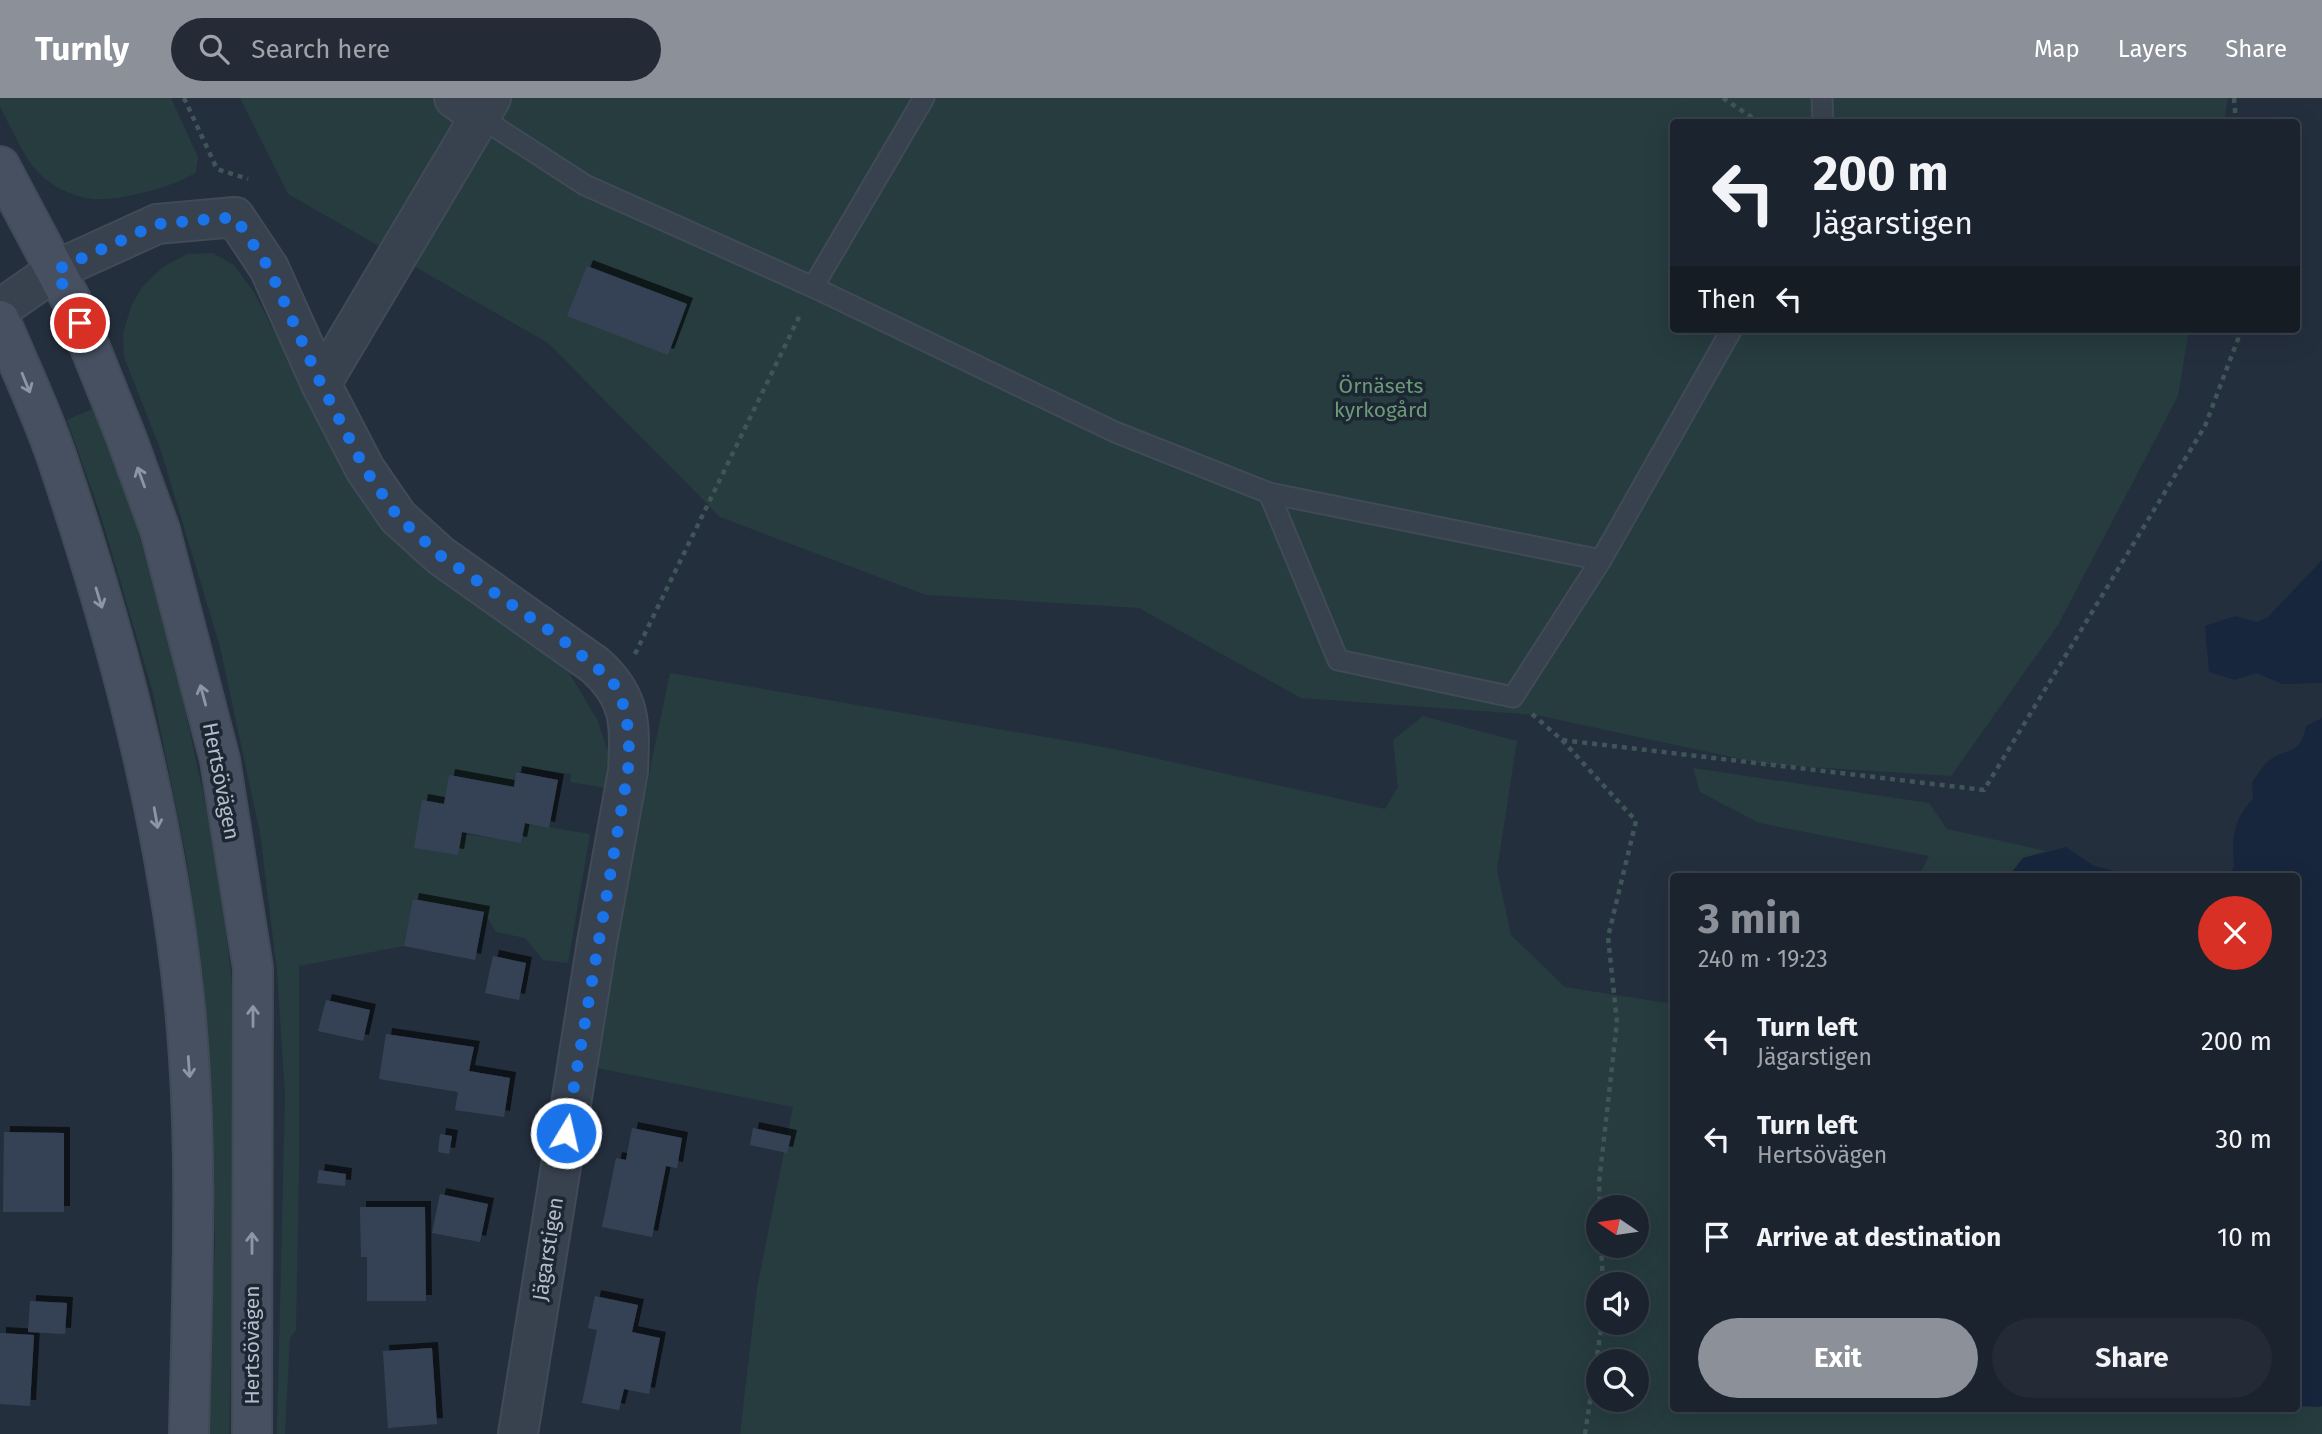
<!DOCTYPE html>
<html lang="en">
<head>
<meta charset="utf-8">
<style>
	body { margin:0; font-family:"Fira Sans",sans-serif; background:#242b36; color:#f1f3f6; height:100vh; display:flex; flex-direction:column; font-size:26px; white-space:nowrap }
	* { box-sizing:border-box; margin:0 }
	p { font-size:23px; color:#a0a4aa }
	.icon { flex:none; width:38px; height:38px; fill:none; stroke:currentColor; stroke-width:2; stroke-linecap:round; stroke-linejoin:round }
	.map { position:relative; flex:1; overflow:hidden }
	.side { position:absolute; left:1670px; top:775px; width:630px; height:539px; display:flex; flex-direction:column; background:#1b232e; border-radius:7px; box-shadow:0 7px 28px #0002,0 0 0 2px #39404a }
	.side>* { flex:none }
	.guide { position:absolute; left:1670px; top:21px; width:630px; height:214px; border-radius:7px; box-shadow:0 7px 28px #0002,0 0 0 2px #39404a; background:#1b232e; color:#f1f3f6; overflow:hidden }
	.needle { width:46px; rotate:283deg }
	.fabs { position:absolute; left:1586px; top:1097px; display:grid; gap:14px }
	.fabs a { display:grid; place-items:center; width:63px; height:63px; border-radius:50%; background:#1b232e; box-shadow:0 7px 28px #0002,0 0 0 2px #39404a; font-size:35px }
	.pin { position:absolute; display:grid; place-items:center; width:60px; height:60px; color:#fff; margin:-30px; border:4px solid #fff; border-radius:50%; box-shadow:0 2px 7px #0007 }
	.me { position:absolute; width:77px; margin:-38px; rotate:9deg; stroke-linejoin:round; filter:drop-shadow(0 0 5px #0008) }
	.turn { display:flex; align-items:center; gap:24px; height:147px; padding:0 28px; font-size:32px }
	.turn .icon { width:91px; height:91px; stroke-width:2.5 }
	.turn b { display:block; font-size:49px; line-height:60px }
	.then { display:flex; align-items:center; height:66px; padding:0 28px; background:#0003; gap:14px; font-size:26px }
	.round { display:grid; place-items:center; flex:none; width:74px; height:74px; border-radius:37px; background:#242b36 }
	.head { display:flex; align-items:center; justify-content:space-between; height:119px; padding:0 28px }
	h1 { font-size:42px; font-weight:700; line-height:52px; color:#8c9099 }
	.cta { display:flex; gap:14px; margin-top:auto; padding:14px 28px }
	.cta a { flex:1; height:80px; border-radius:42px; background:#8c9099; color:#fff; font-size:28px; font-weight:700; line-height:80px; text-align:center }
	.cta a+a { background:#242b36; color:#f1f3f6 }
	ul { padding:0; list-style:none }
	li { display:flex; align-items:center; gap:21px; height:98px; padding:0 28px }
	li div { flex:1 }
	li b { display:block; font-size:26px }
	li em { font-style:normal }
	header { display:flex; align-items:center; gap:42px; box-sizing:border-box; height:98px; padding:0 35px; background:#8c9099; color:#fff }
	header strong { font-size:33px }
	nav { display:flex; gap:38px; margin-inline-start:auto; font-size:24px }
	.search { width:490px; height:63px; background:#242b36; display:flex; align-items:center; gap:18px; box-sizing:border-box; padding:0 24px; border-radius:38px; color:#a0a4aa; font-size:26px }
	.map>svg:first-child { display:block }
</style>
</head>
<body>
<header>
<strong>Turnly</strong>
<div class="search"><svg class="icon" aria-label="search" viewBox="0 0 24 24"><circle cx="10" cy="10" r="6"/><path d="M15 15l6 6"/></svg>Search here</div>
<nav><a>Map</a><a>Layers</a><a>Share</a></nav>
</header>
<div class="map">
<svg width="2322" height="1336" viewBox="0 0 2322 1336">
	<defs>
		<filter id="shadow"><feDropShadow dx="6" dy="-6" stdDeviation="0" flood-color="#0009"/></filter>
	</defs>
	<rect width="100%" height="100%" fill="#242f3e"/>
	<g fill="#263c3f" fill-rule="evenodd">
		<path d="M0,0H171L198,59L196,74C176,89 110,106 86,100C70,97 50,87 39,75C24,60 11,29 0,9Z"/>
		<path d="M240,0H2228L2224,24H1673V231H2189L2178,298L2058,527L1951,678L1764,666L1536,617L1301,600L1139,510L926,497L720,419L548,245L288,96Z"/>
		<path d="M213,155L234,167L254,194L305,294L513,529L568,573L597,621L608,654L605,690L570,684L571,676L527,670L516,675L514,689L444,706L422,703L415,750L458,757L462,736L521,743L525,725L590,736L568,865L543,862L525,840L496,834L484,814L414,801L404,848L299,868V1072L296,1232L290,1240L285,1336H277L285,997L277,873L260,735L220,549L161,353L124,259L123,235L132,206L143,188L163,169L187,156Z"/>
		<path d="M92,311L113,357L137,429L178,579L217,759L231,876L239,972L229,1336H207L215,1144L210,973L203,878L187,762L152,591L100,415L67,322Z"/>
		<path d="M670,575L1109,650L1385,711L1398,689L1393,642L1423,618L1517,643L1497,772L1511,837L1565,889L1673,906V1311H2296V1308H2322V1336H740L757,1190L793,1009L577,966L625,691L645,695ZM1598,1110H1636V1148H1598ZM1598,1186H1636V1225H1598ZM1598,1264H1636V1302H1598Z"/>
		<path d="M1693,670L1929,705L1947,731L2046,753L2023,760L2013,773L2017,779H1918L1929,758L1759,725L1700,694Z"/>
	</g>
	<g fill="#17263c">
		<path d="M2322,462V585L2282,586L2256,575L2235,582L2209,574L2205,528L2235,518L2257,524L2268,519Z"/>
		<path d="M2322,620V1308L2319,1309L2296,1308V779H2223L2234,770C2232,741 2232,723 2253,701L2252,684C2257,678 2263,667 2270,662C2288,648 2300,659 2306,628Z"/>
		<path d="M2066,749L2094,768L2124,775L2126,779H2017L2013,773L2023,760Z"/>
	</g>
	<g fill="#364354" filter="url(#shadow)">
		<path d="M587,168L687,206L668,257L567,218Z"/>
		<path d="M516,674L558,682L549,730L525,725L521,745L462,734L458,757L414,750L422,702L444,706L449,677L514,689Z"/>
		<path d="M413,801L484,814L475,862L404,848Z"/>
		<path d="M493,858L526,865L519,902L485,895Z"/>
		<path d="M326,902L370,912L363,943L318,933Z"/>
		<path d="M386,936L474,949L469,973L510,980L504,1019L455,1012L458,994L379,981Z"/>
		<path d="M632,1030L682,1040L677,1070L666,1068L652,1139L602,1129L616,1060L626,1062Z"/>
		<path d="M753,1030L791,1038L787,1055L750,1047Z"/>
		<path d="M4,1034L64,1035V1114H3Z"/>
		<path d="M440,1036L452,1038L449,1056L438,1054Z"/>
		<path d="M319,1072L346,1076L345,1088L317,1085Z"/>
		<path d="M440,1096L488,1106L480,1144L432,1135Z"/>
		<path d="M360,1109H425L426,1203H367V1159H361Z"/>
		<path d="M595,1198L638,1207L632,1234L660,1240L649,1296L624,1291L619,1312L582,1305L597,1232L588,1230Z"/>
		<path d="M30,1203L67,1205L65,1236L28,1234Z"/>
		<path d="M0,1235L34,1237L30,1308L0,1306Z"/>
		<path d="M432,1250L437,1326L388,1330L383,1253Z"/>
	</g>
	<g fill="none" stroke-linecap="round" stroke-linejoin="round">
		<g stroke="#414a57" stroke-width="23">
			<g id="service">
				<path d="M1822,0L1823,24"/>
				<path d="M480,19L585,87L813,189L1115,334L1269,395L1601,462L1732,231"/>
				<path d="M813,189L924,0"/>
				<path d="M1269,395L1338,562L1513,599L1601,462"/>
			</g>
		</g>
		<g stroke="#414a57" stroke-width="42">
			<g id="minor">
				<path d="M454,0L480,19"/>
				<path d="M0,211L56,172L157,126L235,119L269,170L321,286L365,371L398,419L441,458L595,567C632,600 630,626 628,673L597,844L518,1336"/>
				<path d="M321,286L491,0"/>
			</g>
		</g>
		<g stroke="#414a57" stroke-width="42">
			<g id="secondary">
				<path d="M0,68L71,202L126,339L160,432L220,662L253,870L252,1336"/>
				<path d="M0,222C19,267 41,313 57,360C116,535 165,716 184,900C199,1045 192,1191 189,1336"/>
			</g>
		</g>
		<g stroke="#3f5557" stroke-width="4.5" stroke-dasharray="5 5" stroke-linecap="butt">
			<path d="M184,0L217,71L248,81"/>
			<path d="M1723,0L1759,24"/>
			<path d="M2234,0L2236,24"/>
			<path d="M635,556L801,215"/>
			<path d="M1532,616L1562,642L1984,692L2205,328L2238,241V231"/>
			<path d="M1562,642L1636,723L1608,839L1617,924L1599,1085L1600,1110"/>
			<path d="M1601,1148L1603,1186"/>
			<path d="M1585,1336L1602,1225"/>
		</g>
		<use href="#service" stroke="#38414e" stroke-width="19"/>
		<use href="#minor" stroke="#38414e" stroke-width="38"/>
		<use href="#secondary" stroke="#465061" stroke-width="38"/>
	</g>
	<defs><path id="oneway-shaft" d="M-6 0H5M1.5-3L5.5 0L1.5 3" fill="none" stroke-width="1.6" stroke-linecap="round" stroke-linejoin="round" transform="scale(1.75)"/></defs>
	<g stroke="#8e96a5">
		<use href="#oneway-shaft" transform="translate(26 285) rotate(68)"/>
		<use href="#oneway-shaft" transform="translate(141 379) rotate(-110)"/>
		<use href="#oneway-shaft" transform="translate(99 500) rotate(73)"/>
		<use href="#oneway-shaft" transform="translate(203 597) rotate(-105)"/>
		<use href="#oneway-shaft" transform="translate(156 720) rotate(80)"/>
		<use href="#oneway-shaft" transform="translate(253 918) rotate(-90)"/>
		<use href="#oneway-shaft" transform="translate(189 969) rotate(86)"/>
		<use href="#oneway-shaft" transform="translate(252 1145) rotate(-90)"/>
	</g>
	<g fill="none" stroke-linecap="round" stroke-linejoin="round">
		<path stroke="#1a73e8" stroke-width="12" stroke-dasharray="0 21.6" d="M80,225L56,172L157,126L235,119L269,170L321,286L365,371L398,419L441,458L560,540L612,582L626,613L629,644L628,673L566,1035"/>
	</g>
	<g text-anchor="middle" dominant-baseline="central" stroke-width="7" stroke-linejoin="round" paint-order="stroke">
		<g font-size="21" fill="#6b9a76" stroke="#1d2633">
			<text x="1381" y="288">Örnäsets<tspan x="1381" dy="24">kyrkogård</tspan></text>
		</g>
		<g font-size="21" fill="#b4bcc9" stroke="#1d2633">
			<text transform="translate(221 683) rotate(79)">Hertsövägen</text>
			<text transform="translate(548 1151) rotate(-81)">Jägarstigen</text>
			<text transform="translate(252 1247) rotate(-90)">Hertsövägen</text>
		</g>
	</g>
</svg>
<div class="fabs">
<a><svg class="needle" viewBox="-14 -14 28 28"><path d="M0-13l5 13h-10z" fill="#e53935"/><path d="M0 13l5-13h-10z" fill="#a0a4aa"/></svg></a>
<a><svg class="icon" aria-label="sound" viewBox="0 0 24 24"><path d="M4 9h4l5-4v14l-5-4H4zM17 9q2 3 0 6"/></svg></a>
<a><svg class="icon" aria-label="search" viewBox="0 0 24 24"><circle cx="10" cy="10" r="6"/><path d="M15 15l6 6"/></svg></a>
</div>
<div class="pin" style="left:80px;top:225px;background:#d93025"><svg class="icon" aria-label="arrive" viewBox="0 0 24 24"><path d="M6 21V4h12l-3 4 3 4H6"/></svg></div>
<svg class="me" style="left:566px;top:1035px" viewBox="-20 -20 40 40"><circle r="17" fill="#1a73e8" stroke="#fff" stroke-width="3"/><path d="M0-11L8 9 0 5-8 9z" fill="#fff"/></svg>
<div class="guide">
<div class="turn"><svg class="icon" aria-label="left" viewBox="0 0 24 24"><path d="M17 20v-9H6M10 6l-5 5 5 5"/></svg><div><b>200 m</b>Jägarstigen</div></div>
<div class="then">Then<svg class="icon" aria-label="left" viewBox="0 0 24 24"><path d="M17 20v-9H6M10 6l-5 5 5 5"/></svg></div>
</div>
<section class="side">
<div class="head"><div><h1>3 min</h1><p>240 m · 19:23</p></div><a class="round" style="background:#d93025;color:#fff"><svg class="icon" aria-label="close" viewBox="0 0 24 24"><path d="M6 6l12 12M18 6L6 18"/></svg></a></div>
<ul>
<li><svg class="icon" aria-label="left" viewBox="0 0 24 24"><path d="M17 20v-9H6M10 6l-5 5 5 5"/></svg><div><b>Turn left</b><p>Jägarstigen</p></div><em>200 m</em></li>
<li><svg class="icon" aria-label="left" viewBox="0 0 24 24"><path d="M17 20v-9H6M10 6l-5 5 5 5"/></svg><div><b>Turn left</b><p>Hertsövägen</p></div><em>30 m</em></li>
<li><svg class="icon" aria-label="arrive" viewBox="0 0 24 24"><path d="M6 21V4h12l-3 4 3 4H6"/></svg><div><b>Arrive at destination</b></div><em>10 m</em></li>
</ul>
<div class="cta"><a>Exit</a><a>Share</a></div>
</section>
</div>
</body>
</html>
